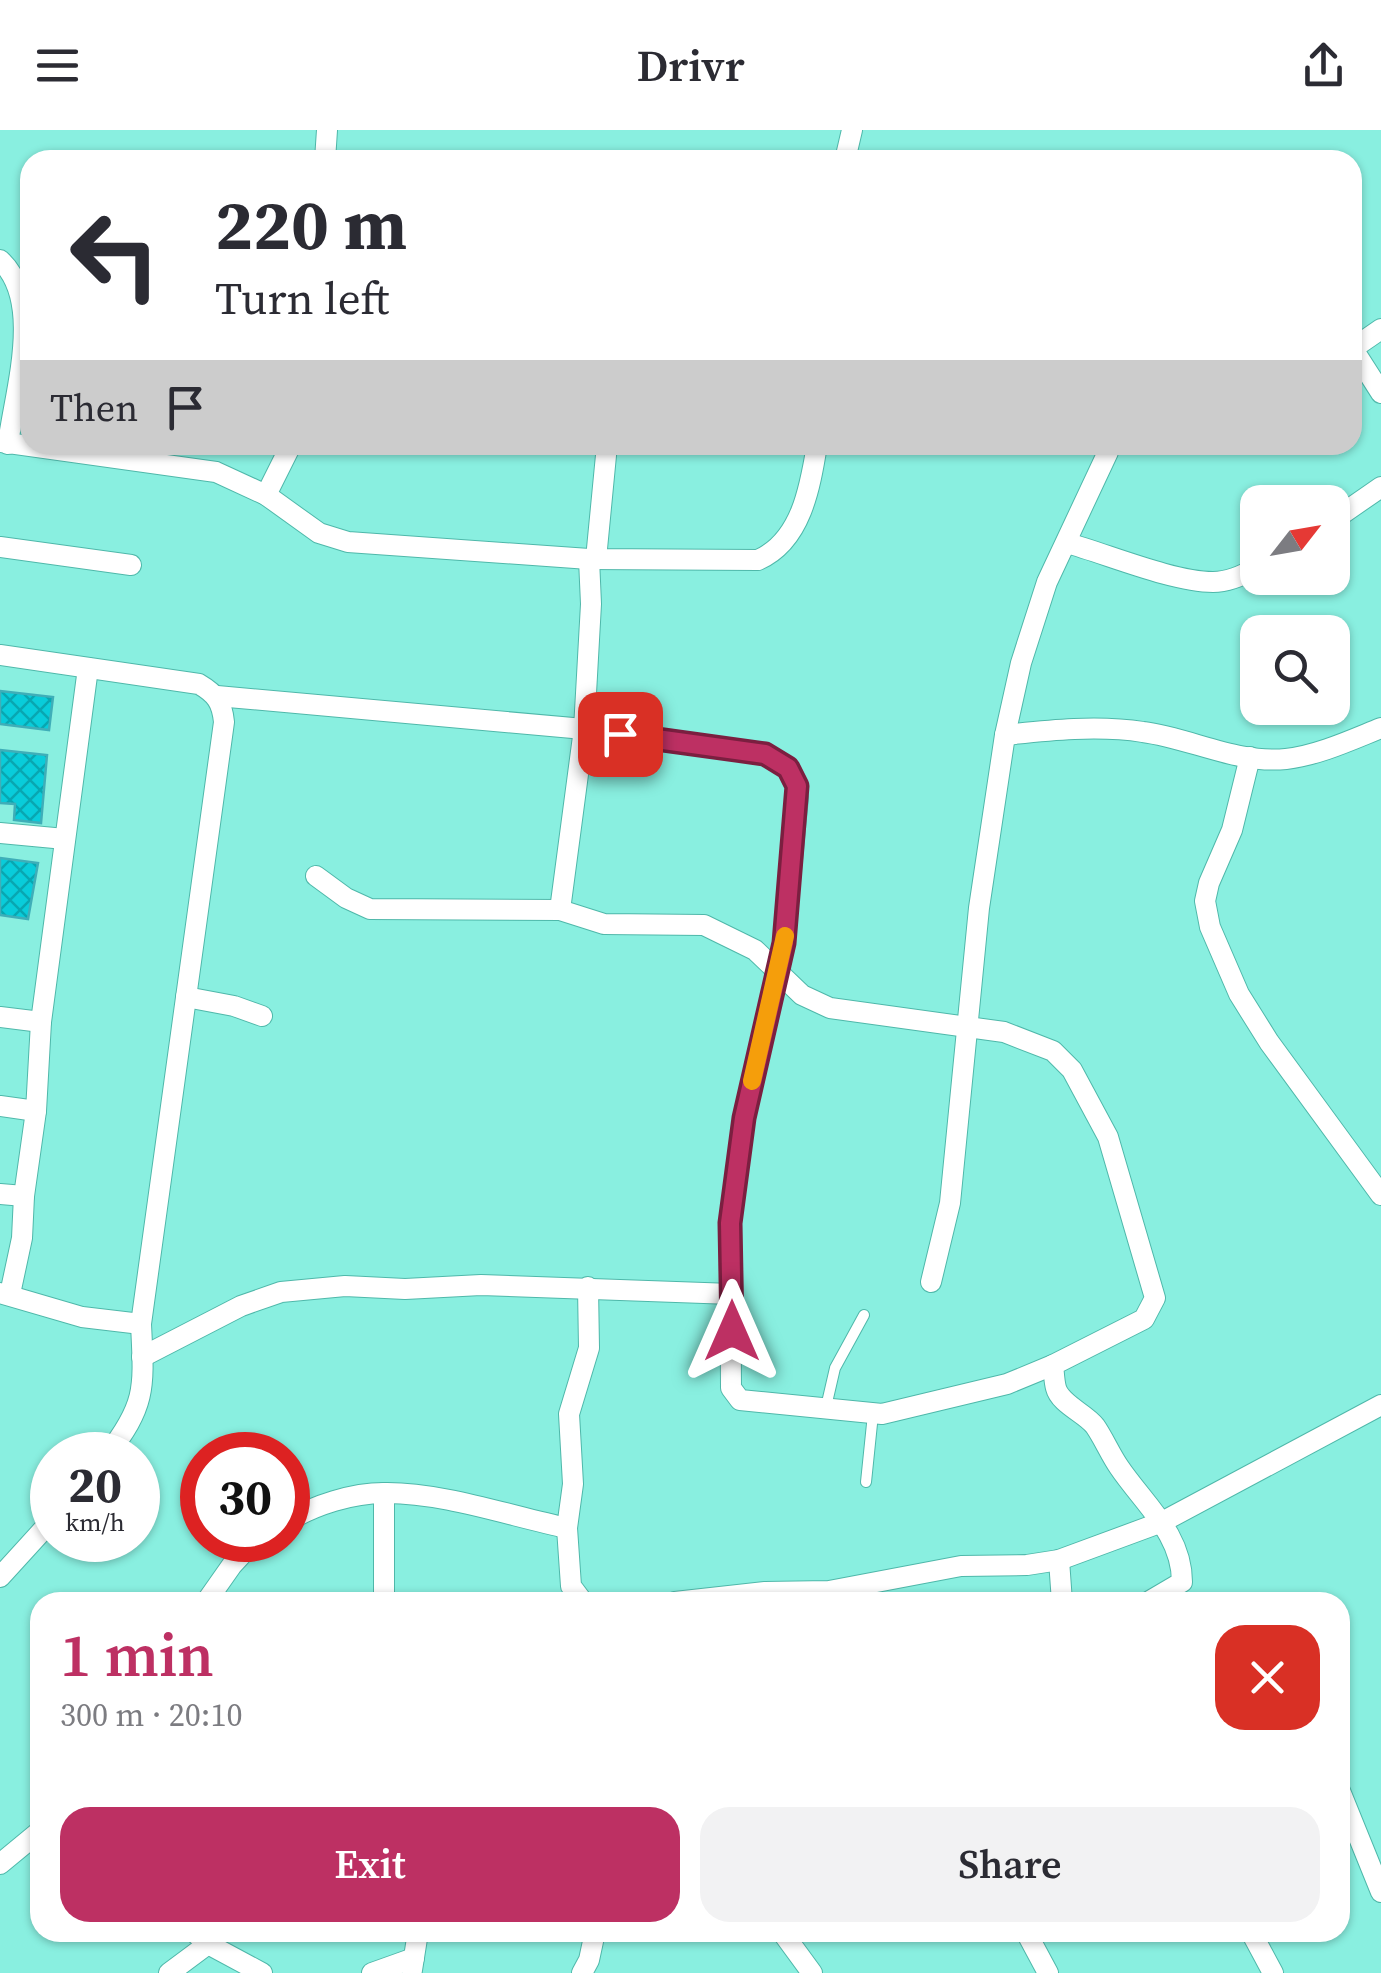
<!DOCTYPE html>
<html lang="en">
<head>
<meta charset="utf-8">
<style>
	body { margin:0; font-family:"Source Serif 4",serif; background:#f2f2f3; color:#2b2b33; height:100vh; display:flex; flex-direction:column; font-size:38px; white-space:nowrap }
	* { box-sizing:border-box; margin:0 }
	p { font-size:32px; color:#7c7c81 }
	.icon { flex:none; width:55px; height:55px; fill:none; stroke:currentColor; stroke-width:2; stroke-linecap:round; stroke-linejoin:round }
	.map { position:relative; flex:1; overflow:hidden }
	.side { position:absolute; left:30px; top:1462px; width:1320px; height:350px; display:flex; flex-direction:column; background:#fff; border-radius:30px; box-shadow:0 2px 8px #0004 }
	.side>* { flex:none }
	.hud { position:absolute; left:20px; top:20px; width:1342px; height:305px; border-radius:30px; box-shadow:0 2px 8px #0004; background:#fff; color:#2b2b33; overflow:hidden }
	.needle { width:65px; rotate:59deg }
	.buttons { position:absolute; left:1240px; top:355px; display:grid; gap:20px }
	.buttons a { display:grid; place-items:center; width:110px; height:110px; border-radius:20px; background:#fff; box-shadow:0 2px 8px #0004; font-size:50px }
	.speed { position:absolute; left:30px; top:1302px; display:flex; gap:20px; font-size:50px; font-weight:700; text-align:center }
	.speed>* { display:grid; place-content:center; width:130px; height:130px; border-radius:50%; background:#fff; box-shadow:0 2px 8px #0004; line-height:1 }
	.speed small { font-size:25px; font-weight:400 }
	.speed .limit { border:15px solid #d22; background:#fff; color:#111 }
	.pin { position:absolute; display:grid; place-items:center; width:85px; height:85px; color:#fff; margin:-42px; border-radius:20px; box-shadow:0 5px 15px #0006 }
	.me { position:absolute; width:110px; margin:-55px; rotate:0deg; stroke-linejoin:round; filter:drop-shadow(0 0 8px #0008) }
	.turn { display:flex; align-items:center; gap:35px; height:210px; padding:0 30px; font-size:45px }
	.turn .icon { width:130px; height:130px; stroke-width:2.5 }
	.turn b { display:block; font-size:70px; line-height:85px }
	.then { display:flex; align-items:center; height:95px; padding:0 30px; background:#0003; gap:20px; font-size:38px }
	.round { display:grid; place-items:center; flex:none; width:105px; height:105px; border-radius:30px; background:#f2f2f3 }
	.overview { display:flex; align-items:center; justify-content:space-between; height:170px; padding:0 30px }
	h1 { font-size:60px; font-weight:600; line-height:75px; color:#bd3063 }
	.primary-button { display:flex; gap:20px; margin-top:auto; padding:20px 30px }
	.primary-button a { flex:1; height:115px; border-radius:30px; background:#bd3063; color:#fff; font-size:40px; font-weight:600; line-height:115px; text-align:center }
	.primary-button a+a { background:#f2f2f3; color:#2b2b33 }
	header { display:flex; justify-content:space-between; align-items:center; height:130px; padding:0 30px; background:#fff; font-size:45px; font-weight:600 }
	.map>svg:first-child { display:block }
</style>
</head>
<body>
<header><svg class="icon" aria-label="menu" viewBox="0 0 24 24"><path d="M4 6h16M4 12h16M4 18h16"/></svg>Drivr<svg class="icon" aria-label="share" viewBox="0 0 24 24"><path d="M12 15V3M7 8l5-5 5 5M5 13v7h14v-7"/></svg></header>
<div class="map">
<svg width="1381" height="1843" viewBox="0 0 1381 1843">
	<defs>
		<pattern id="building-cross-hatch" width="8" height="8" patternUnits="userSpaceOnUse" patternTransform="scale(2.5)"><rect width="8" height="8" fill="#09ccda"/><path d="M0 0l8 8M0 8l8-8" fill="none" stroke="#08a6b1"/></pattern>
	</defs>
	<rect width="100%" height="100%" fill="#89efe0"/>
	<g fill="url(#building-cross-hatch)" stroke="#3faeb8" stroke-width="2.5">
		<path d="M0,561L53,567L49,600L0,594Z"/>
		<path d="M0,620L47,625L41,693L14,690L15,674L0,673Z"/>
		<path d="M0,728L38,733L28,789L0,785Z"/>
	</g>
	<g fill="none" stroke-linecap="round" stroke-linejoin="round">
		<g stroke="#4fb8aa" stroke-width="12">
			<g id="service">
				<path d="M826,1277L835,1238L864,1185"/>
				<path d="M866,1352L873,1284"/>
			</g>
		</g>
		<g stroke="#4fb8aa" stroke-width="22">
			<g id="minor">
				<path d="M325,30L327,0"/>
				<path d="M845,30L852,0"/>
				<path d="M0,130C44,171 15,260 8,314"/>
				<path d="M1352,219L1381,199"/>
				<path d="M1353,219L1381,263"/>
				<path d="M0,312L216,342L266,365L319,403L348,412L589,429L758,430C801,411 810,358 817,315"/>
				<path d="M266,365L291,315"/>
				<path d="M1332,391L1381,357"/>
				<path d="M1067,413C1107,424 1173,452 1213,452C1229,452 1244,445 1258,437"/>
				<path d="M0,417L131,435"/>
				<path d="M596,429L607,315"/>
				<path d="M0,525L199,554C216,564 222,572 224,592L141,1194C144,1257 147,1274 107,1325"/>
				<path d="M217,566L584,599L765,624C786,633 796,643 798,667L784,813L744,988L730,1093L731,1258L740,1270L882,1284L1007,1254L1053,1235"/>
				<path d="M1005,605C1050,600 1098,595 1143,602C1190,608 1237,634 1286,629C1319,625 1351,610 1381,598"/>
				<path d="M1250,627L1232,700L1209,753L1205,771L1210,797L1239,864L1269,912L1381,1065"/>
				<path d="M0,703L65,709"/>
				<path d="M316,746L346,768L370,779L560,780L604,794L704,795L755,820L802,865L830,878L1004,902L1053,921L1072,940L1108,1007L1155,1168L1144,1189L1053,1235C1054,1242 1054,1251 1056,1258C1060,1274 1085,1283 1095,1296C1104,1309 1110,1324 1119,1337C1144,1374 1182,1404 1182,1452L1148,1472"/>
				<path d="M560,780L584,599L591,474L589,429"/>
				<path d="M186,867L234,876L262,886"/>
				<path d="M0,887L41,892"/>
				<path d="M0,976L36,981"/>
				<path d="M0,1064L24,1066"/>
				<path d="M931,1152L950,1073L979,778L1005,605L1021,533L1047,452L1108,322"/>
				<path d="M0,1163L82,1187L141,1194"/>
				<path d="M10,1164L22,1108L24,1066L36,981L41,892L88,538"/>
				<path d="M142,1227L241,1176L281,1162L345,1156L405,1159L481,1155L732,1164"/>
				<path d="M288,1391C315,1375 352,1363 384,1363C441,1362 510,1386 567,1398"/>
				<path d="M1059,1430L1062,1472"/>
				<path d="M0,1447L52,1390"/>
				<path d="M206,1472L232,1435L255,1410"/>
				<path d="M384,1472V1363"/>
				<path d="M583,1472L571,1456L567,1398L573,1354L569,1284L589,1218L588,1157"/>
				<path d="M675,1472L765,1462L829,1461L961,1436L1027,1435L1059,1430L1162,1392L1381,1275"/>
				<path d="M1340,1661L1381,1762"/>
				<path d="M0,1734L40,1701"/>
				<path d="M194,1802L208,1814L262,1843"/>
				<path d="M782,1802L812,1843"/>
				<path d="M1026,1802L1048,1843"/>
				<path d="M1251,1802L1273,1843"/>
				<path d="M412,1840L418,1802"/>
				<path d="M169,1843L208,1814L218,1802"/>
				<path d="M372,1843L414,1828"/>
				<path d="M582,1843L589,1830L595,1802"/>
			</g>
		</g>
		<use href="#service" stroke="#fff" stroke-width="10"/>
		<use href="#minor" stroke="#fff" stroke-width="20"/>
	</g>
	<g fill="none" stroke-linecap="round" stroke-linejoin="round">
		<g stroke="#7b1f40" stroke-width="25">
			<path id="route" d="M620,604L765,624L788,638L797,656L784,813L744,988L730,1093L732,1201"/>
		</g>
		<use href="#route" stroke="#bd3063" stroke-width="18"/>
		<path stroke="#f59e0b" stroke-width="18" d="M752,951L785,806"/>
	</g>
</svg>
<div class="buttons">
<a><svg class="needle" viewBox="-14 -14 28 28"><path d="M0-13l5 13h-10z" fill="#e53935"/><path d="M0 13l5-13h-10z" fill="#7c7c81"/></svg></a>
<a><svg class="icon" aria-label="search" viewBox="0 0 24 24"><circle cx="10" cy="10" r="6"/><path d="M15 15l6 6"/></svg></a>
</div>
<div class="speed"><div>20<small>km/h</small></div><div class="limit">30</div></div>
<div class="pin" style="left:620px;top:604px;background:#d93025"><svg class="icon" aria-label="arrive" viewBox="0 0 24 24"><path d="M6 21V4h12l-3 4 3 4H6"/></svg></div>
<svg class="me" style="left:732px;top:1201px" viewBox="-20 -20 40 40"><path d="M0-17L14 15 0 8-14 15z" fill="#bd3063" stroke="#fff" stroke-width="4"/></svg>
<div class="hud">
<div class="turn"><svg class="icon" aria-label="left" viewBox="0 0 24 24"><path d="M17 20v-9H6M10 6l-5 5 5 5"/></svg><div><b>220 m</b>Turn left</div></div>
<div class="then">Then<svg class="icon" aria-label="arrive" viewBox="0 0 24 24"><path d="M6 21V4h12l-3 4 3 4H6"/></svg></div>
</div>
<section class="side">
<div class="overview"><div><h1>1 min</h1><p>300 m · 20:10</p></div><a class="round" style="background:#d93025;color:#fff"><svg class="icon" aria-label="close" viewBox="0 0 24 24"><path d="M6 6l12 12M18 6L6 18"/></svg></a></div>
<div class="primary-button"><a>Exit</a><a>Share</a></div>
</section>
</div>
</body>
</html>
